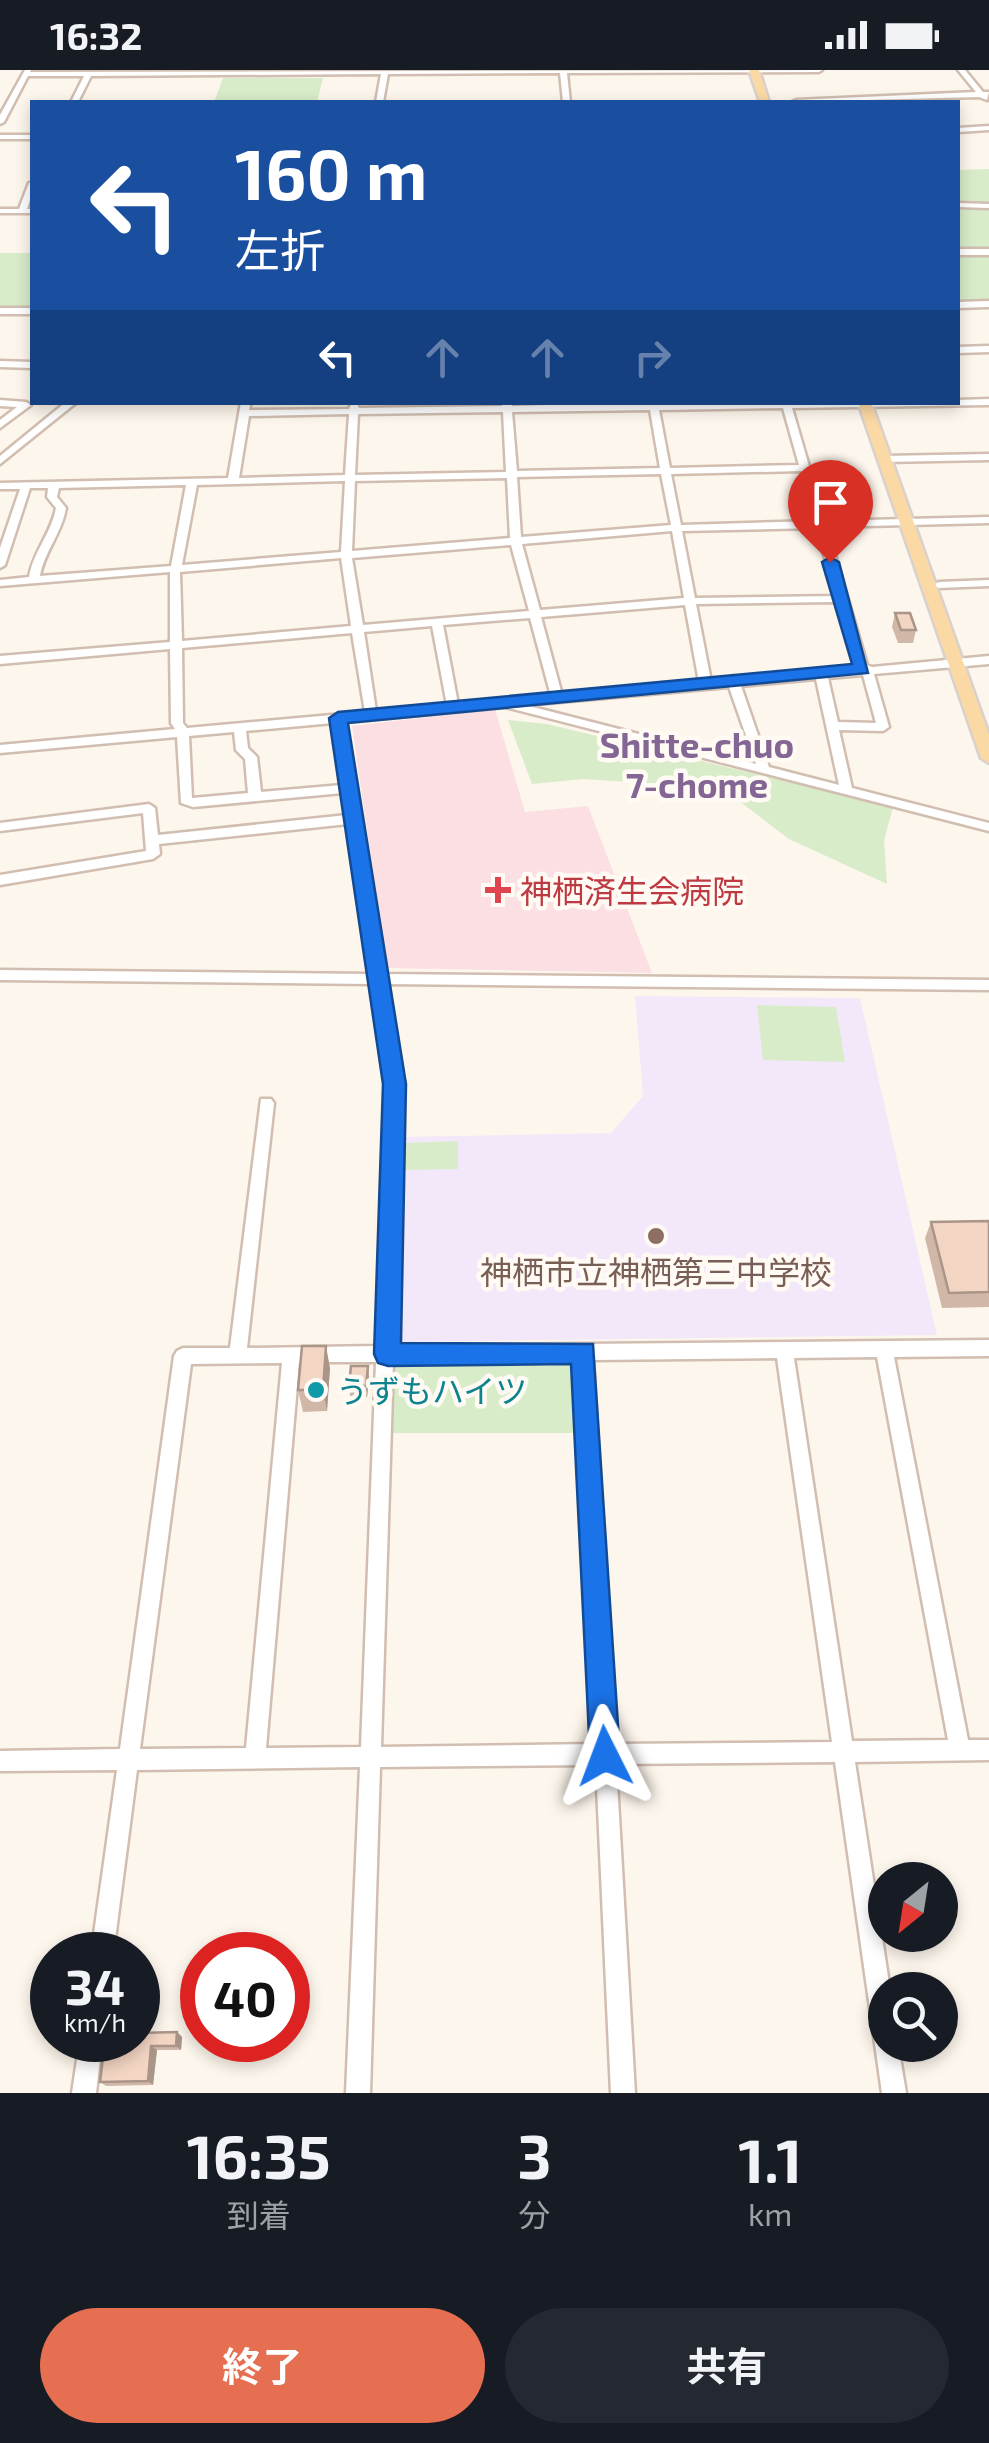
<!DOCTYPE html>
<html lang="ja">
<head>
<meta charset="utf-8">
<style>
	body { margin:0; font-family:"Exo 2","Noto Sans JP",sans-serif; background:#242831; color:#f1f3f6; height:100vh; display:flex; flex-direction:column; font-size:38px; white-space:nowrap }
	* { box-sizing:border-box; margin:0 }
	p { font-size:32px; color:#9ea1a6 }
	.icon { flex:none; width:55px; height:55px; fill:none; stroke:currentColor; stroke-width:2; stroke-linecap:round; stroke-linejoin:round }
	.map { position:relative; height:2023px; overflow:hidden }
	.side { display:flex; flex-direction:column; background:#171b24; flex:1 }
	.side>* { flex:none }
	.banner { position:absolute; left:30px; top:30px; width:930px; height:305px; border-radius:0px; box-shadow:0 5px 15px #0003; background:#1a4fa0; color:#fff; overflow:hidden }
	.needle { width:65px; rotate:210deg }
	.tools { position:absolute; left:868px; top:1792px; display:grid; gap:20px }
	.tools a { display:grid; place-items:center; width:90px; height:90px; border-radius:50%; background:#171b24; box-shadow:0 5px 15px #0003; font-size:50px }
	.speed { position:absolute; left:30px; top:1862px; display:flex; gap:20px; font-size:50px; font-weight:700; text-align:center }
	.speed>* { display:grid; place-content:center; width:130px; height:130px; border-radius:50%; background:#171b24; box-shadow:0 5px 15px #0003; line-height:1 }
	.speed small { font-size:25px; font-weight:400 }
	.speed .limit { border:15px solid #d22; background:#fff; color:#111 }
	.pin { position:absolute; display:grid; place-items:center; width:85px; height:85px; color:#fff; margin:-102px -42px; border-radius:50% 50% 50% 0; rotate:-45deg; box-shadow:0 0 10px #0007 }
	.pin .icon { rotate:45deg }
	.me { position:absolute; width:110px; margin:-55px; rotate:357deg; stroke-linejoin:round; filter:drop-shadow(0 0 8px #0008) }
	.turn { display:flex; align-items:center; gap:35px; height:210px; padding:0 40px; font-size:45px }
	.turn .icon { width:130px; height:130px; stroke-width:2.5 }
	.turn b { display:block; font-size:70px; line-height:85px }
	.lanes { display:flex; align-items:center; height:95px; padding:0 40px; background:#0003; justify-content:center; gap:50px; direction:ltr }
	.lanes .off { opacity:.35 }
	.eta { display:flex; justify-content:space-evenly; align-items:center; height:170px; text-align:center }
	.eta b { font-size:60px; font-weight:700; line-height:70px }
	.cta { display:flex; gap:20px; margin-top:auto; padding:20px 40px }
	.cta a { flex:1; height:115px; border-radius:60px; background:#e76f51; color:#fff; font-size:40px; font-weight:700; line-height:115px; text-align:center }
	.cta a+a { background:#242831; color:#f1f3f6 }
	.status { display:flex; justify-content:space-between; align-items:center; height:70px; padding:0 50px; background:#171b24; direction:ltr }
	.status svg { height:28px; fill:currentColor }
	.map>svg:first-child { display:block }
</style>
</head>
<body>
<div class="status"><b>16:32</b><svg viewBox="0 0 49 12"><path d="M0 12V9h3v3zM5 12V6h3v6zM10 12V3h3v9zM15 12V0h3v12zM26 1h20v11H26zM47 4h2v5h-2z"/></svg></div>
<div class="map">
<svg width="989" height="2023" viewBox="0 0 989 2023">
	<rect width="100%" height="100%" fill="#fdf6ec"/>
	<path fill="#f3e8fa" d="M635,926L860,928L937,1265L398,1272V1067L611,1063L643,1026Z"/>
	<path fill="#fbdfe3" d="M495,639L525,742L588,736L652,903L387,898L352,656Z"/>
	<g fill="#d8ecc9">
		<path d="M223,8H323L317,32H214Z"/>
		<path d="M989,99V132H958V100Z"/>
		<rect x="958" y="139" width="31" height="41"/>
		<rect x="0" y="183" width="32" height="55"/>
		<path d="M958,185H989V231L958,232Z"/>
		<path d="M508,650L547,654L893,737L884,771L887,814L789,769L722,718L583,709L532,714Z"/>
		<path d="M757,935L836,937L845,992L763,990Z"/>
		<path d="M458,1071V1099L403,1100L404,1073Z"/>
		<path d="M393,1294H573L576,1363H390Z"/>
	</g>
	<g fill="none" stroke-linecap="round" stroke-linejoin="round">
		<g stroke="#d1beb0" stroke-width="5">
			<g id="minor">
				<path d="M25,0H31L30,2L822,0L819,2L567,3L570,32H563L560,3L388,4L383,32H376L381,4L91,6L78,32H71L84,6H28L4,52L0,54V45Z"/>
				<path d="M958,0H965L983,22H989L987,30L979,27L792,32L796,30L976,22Z"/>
				<path d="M989,56V60L958,62V58Z"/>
				<rect x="0" y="65" width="32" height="4"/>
				<path d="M29,113H32V124L27,139H32V143H0V139H19Z"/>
				<path d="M958,133L989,134V138L958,137Z"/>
				<rect x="958" y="179" width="31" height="6"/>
				<path d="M989,231V237L958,238V232Z"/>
				<rect x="0" y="238" width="32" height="6"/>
				<path d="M989,276V282L958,283V277Z"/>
				<path d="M0,291L32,292V298L0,297Z"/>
				<path d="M989,329V335L792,338L825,451L989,447V453L827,457L867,595L872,597L989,586V594L874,604L889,657L883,661L839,660L852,718L989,753V761L505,637L345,652L385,904L989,910V920L387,914L403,1014L394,1276L989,1270V1286L894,1287L968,1670H989V1690L855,1692L890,1920H885V1975H898L906,2023H882L835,1692L616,1694L635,2023H611L596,1695L380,1697L370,2023H346L360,1697L137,1700L113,1885H91L117,1700L0,1701V1681L120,1679L174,1286L177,1281L183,1278H230L261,1029H271L274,1033L247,1278L377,1276L387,1014L372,914L0,910V900L371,904L348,754L159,774L160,784L153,789L0,815V805L146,781L143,743L0,761V753L149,734L155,738L158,765L347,745L343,723L193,737L181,733L177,667L0,683V675L175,659L171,653L170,579L0,594V586L170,572V502L0,516V510L29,507C33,482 51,464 56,438L47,427L48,418H30L5,495L0,498V478L20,419H0V413L228,408L241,332H251L249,340L349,339L351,334H357L359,338L502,336V332H512V336L648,332H958V330ZM783,338L799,395L670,398L659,340ZM650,340L660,398L517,401L512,342ZM503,342L506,402L355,405L358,344ZM349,344L345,405L239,408L249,346ZM801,401L815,451L681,455L671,404ZM661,404L671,455L521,467L517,407ZM507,408L510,468L352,481L355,411ZM345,411L341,482L182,495L197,415ZM186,415L171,496L40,506C44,482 62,463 66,438L57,427L59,418ZM816,458L836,526L695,528L682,461ZM672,461L684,528L540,540L522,474ZM511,475L529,541L363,555L352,488ZM341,488L351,556L182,571L180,502ZM837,532L856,598L821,599L816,602L738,609L733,606L727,610L711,611L696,534ZM685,535L699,612L562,625L541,547ZM530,548L551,626L458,634L443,555ZM432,556L447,635L376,641L364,562ZM352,563L365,642L187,658L183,653L182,578ZM863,605L876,653L838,652L828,608ZM816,609L839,715L769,697L741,616ZM729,617L756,694L525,635ZM333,653L342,715L261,722L257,687L248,678L246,661ZM234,662L236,680L245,689L248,723L192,728L189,666ZM877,1287L948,1670L852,1671L794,1288ZM777,1288L832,1672L615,1674L593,1290ZM576,1290L595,1674L381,1677L393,1292ZM299,1292H376L361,1677L266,1678ZM282,1293L246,1678L140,1679L191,1294Z"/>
				<path d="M0,330L26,332L31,335L0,358V350L17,337L0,336Z"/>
				<path d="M66,332H77L0,394V386Z"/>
				<path d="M989,384V390L884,392L879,389L884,386Z"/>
				<path d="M989,510V516L939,518L933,515L939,512Z"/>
				<path d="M80,1970H102L96,2023H72Z"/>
			</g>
		</g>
		<g stroke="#dad1cd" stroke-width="5">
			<g id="major">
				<path d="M749,0H759L769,32H760Z"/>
				<path d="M858,332H871L989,665V693L981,688Z"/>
			</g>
		</g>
		<use href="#minor" fill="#fff" fill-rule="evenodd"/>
		<use href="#major" fill="#fbd9a5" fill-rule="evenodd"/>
	</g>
	<g fill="#d1b7a8">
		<path d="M895,543L916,560L913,573H898L892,557Z"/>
		<path d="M989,1151V1237L942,1238L925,1168L931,1152Z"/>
		<path d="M330,1298L327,1341L303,1342L298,1320Z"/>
		<path d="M369,1308L367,1327L350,1326L349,1315Z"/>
		<path d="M177,1962L182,1967L181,1980H157L153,2015L106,2016L100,2012L105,1970Z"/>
	</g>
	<g fill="#aa9588">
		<path d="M326,1276L330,1298L327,1341L323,1320Z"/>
		<path d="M368,1296L369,1308L367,1327L366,1316Z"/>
		<path d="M177,1962L182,1967L181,1980L176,1976Z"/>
		<path d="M151,1976L157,1980L153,2015L148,2011Z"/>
	</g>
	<g fill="#f3d5c3" stroke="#aa9588" stroke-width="2.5">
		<path d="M895,543H910L916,560H901Z"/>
		<path d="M989,1151V1222L949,1223L931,1152Z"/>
		<path d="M302,1276H326L323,1320H298Z"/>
		<path d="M351,1296H368L366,1316L349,1315Z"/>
		<path d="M177,1962L176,1976H151L148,2011L100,2012L105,1970H138V1963Z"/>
	</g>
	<path fill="#1a73e8" stroke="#114b97" stroke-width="2.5" d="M830,487L839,492L868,603L348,653L406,1014L401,1273L593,1274L620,1686L616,1696L605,1701L594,1696L590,1686L571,1294L388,1296L378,1293L374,1284L383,1014L329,648L338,642L852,594L822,492Z"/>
	<path fill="#e0444e" stroke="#fffaf3" stroke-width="4" d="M493 805h10v10h10v10h-10v10h-10v-10h-10v-10h10z"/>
	<circle fill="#8d6e63" stroke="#fffaf3" stroke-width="4" cx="656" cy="1166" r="10"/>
	<circle fill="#0f9aa8" stroke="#fffaf3" stroke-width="4" cx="316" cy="1320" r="10"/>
	<g text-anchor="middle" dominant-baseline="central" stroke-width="9" stroke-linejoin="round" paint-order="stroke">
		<g font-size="32" fill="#be3a42" stroke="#fffaf3" text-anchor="start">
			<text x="520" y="820">神栖済生会病院</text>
		</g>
		<g font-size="32" fill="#785e54" stroke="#fffaf3">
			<text x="656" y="1201">神栖市立神栖第三中学校</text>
		</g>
		<g font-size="32" fill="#0d838f" stroke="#fffaf3" text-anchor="start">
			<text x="336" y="1320">うずもハイツ</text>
		</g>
		<g font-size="35" font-weight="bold" fill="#846695" stroke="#fffaf3">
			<text x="697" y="674">Shitte-chuo<tspan x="697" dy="40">7-chome</tspan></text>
		</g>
	</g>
</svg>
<div class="tools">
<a><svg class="needle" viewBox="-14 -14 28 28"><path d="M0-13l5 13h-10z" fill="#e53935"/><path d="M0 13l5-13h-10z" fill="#9ea1a6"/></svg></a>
<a><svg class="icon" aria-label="search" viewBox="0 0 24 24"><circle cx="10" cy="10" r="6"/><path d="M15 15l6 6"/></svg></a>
</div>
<div class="speed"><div>34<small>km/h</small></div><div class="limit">40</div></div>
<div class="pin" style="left:830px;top:492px;background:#d93025"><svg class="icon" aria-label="arrive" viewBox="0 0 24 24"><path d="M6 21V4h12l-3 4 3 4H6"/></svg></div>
<svg class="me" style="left:605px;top:1686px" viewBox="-20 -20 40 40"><path d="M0-17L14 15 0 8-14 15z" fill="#1a73e8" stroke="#fff" stroke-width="4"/></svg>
<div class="banner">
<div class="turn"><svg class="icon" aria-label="left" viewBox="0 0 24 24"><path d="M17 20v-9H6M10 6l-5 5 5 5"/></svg><div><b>160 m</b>左折</div></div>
<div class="lanes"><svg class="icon" aria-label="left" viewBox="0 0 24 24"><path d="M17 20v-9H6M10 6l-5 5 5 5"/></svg><svg class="icon off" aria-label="ahead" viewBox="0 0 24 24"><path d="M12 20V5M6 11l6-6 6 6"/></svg><svg class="icon off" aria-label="ahead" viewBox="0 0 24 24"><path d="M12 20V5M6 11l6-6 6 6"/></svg><svg class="icon off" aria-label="right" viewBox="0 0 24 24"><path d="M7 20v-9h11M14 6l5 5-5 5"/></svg></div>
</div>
</div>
<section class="side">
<div class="eta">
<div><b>16:35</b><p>到着</p></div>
<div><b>3</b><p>分</p></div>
<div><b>1.1</b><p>km</p></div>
</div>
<div class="cta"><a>終了</a><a>共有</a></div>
</section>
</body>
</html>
